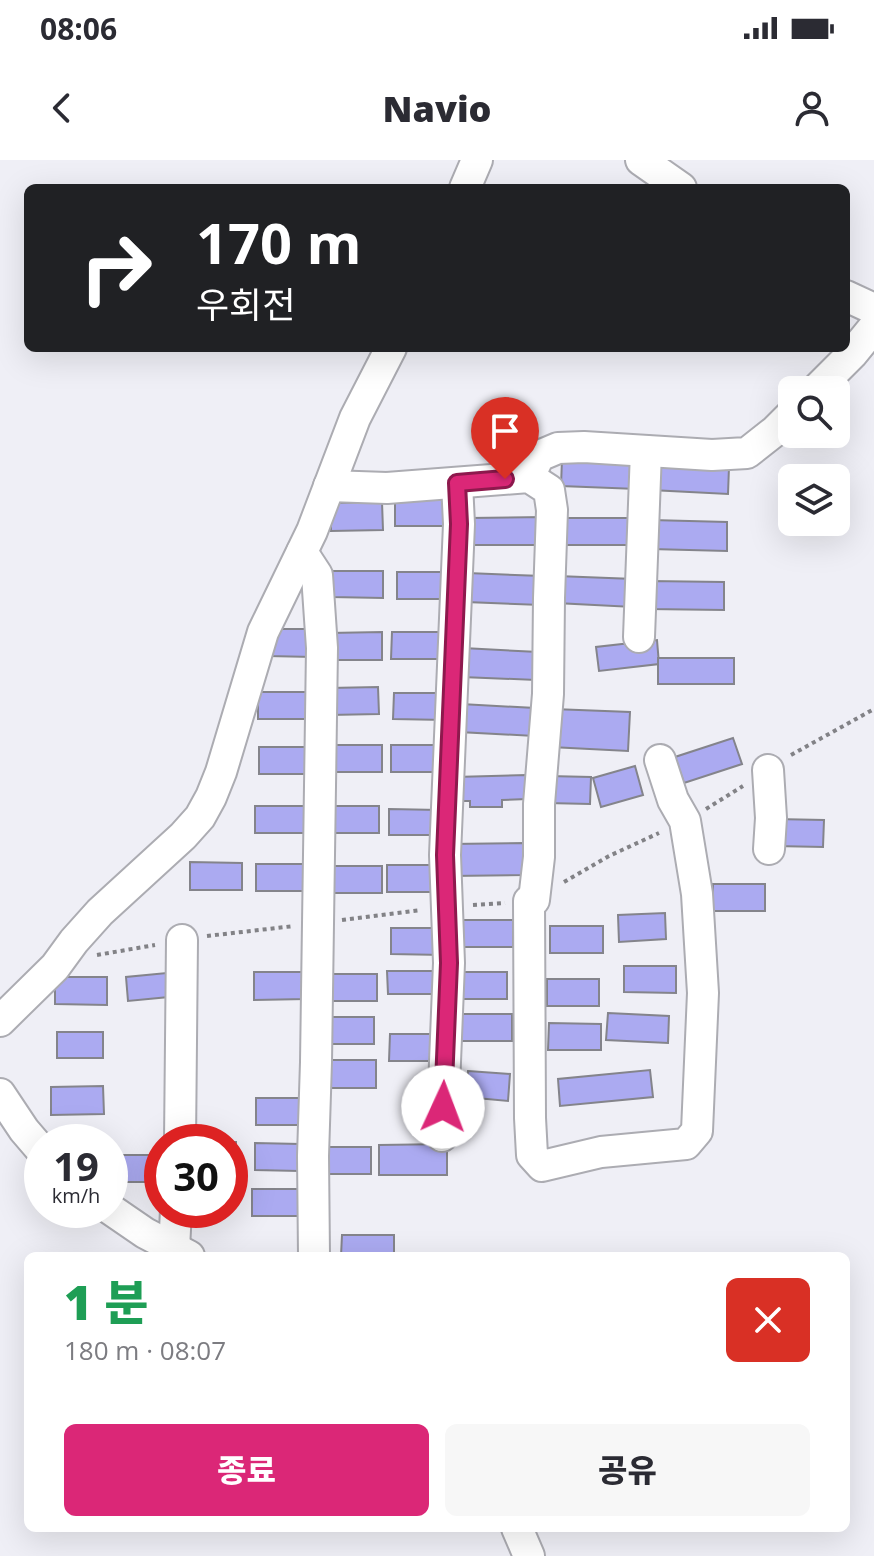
<!DOCTYPE html>
<html lang="ko">
<head>
<meta charset="utf-8">
<style>
	body { margin:0; font-family:"Open Sans","Noto Sans KR",sans-serif; background:#f7f7f7; color:#2b2b33; height:100vh; display:flex; flex-direction:column; font-size:30px; white-space:nowrap }
	* { box-sizing:border-box; margin:0 }
	p { font-size:26px; color:#7c7c81 }
	.icon { flex:none; width:44px; height:44px; fill:none; stroke:currentColor; stroke-width:2; stroke-linecap:round; stroke-linejoin:round }
	.map { position:relative; flex:1; overflow:hidden }
	.sheet { position:absolute; left:24px; top:1092px; width:826px; height:280px; display:flex; flex-direction:column; background:#fff; border-radius:12px; box-shadow:0 8px 32px #0002 }
	.sheet>* { flex:none }
	.hud { position:absolute; left:24px; top:24px; width:826px; height:168px; border-radius:12px; box-shadow:0 8px 32px #0002; background:#202124; color:#fff; overflow:hidden }
	.buttons { position:absolute; left:778px; top:216px; display:grid; gap:16px }
	.buttons a { display:grid; place-items:center; width:72px; height:72px; border-radius:12px; background:#fff; box-shadow:0 8px 32px #0002; font-size:40px }
	.speed { position:absolute; left:24px; top:964px; display:flex; gap:16px; font-size:40px; font-weight:700; text-align:center }
	.speed>* { display:grid; place-content:center; width:104px; height:104px; border-radius:50%; background:#fff; box-shadow:0 8px 32px #0002; line-height:1 }
	.speed small { font-size:20px; font-weight:400 }
	.speed .limit { border:12px solid #d22; background:#fff; color:#111 }
	.pin { position:absolute; display:grid; place-items:center; width:68px; height:68px; color:#fff; margin:-82px -34px; border-radius:50% 50% 50% 0; rotate:-45deg; box-shadow:0 0 8px #0007 }
	.pin .icon { rotate:45deg }
	.me { position:absolute; width:88px; margin:-44px; rotate:2deg; stroke-linejoin:round; filter:drop-shadow(0 0 6px #0008) }
	.turn { display:flex; align-items:center; gap:28px; height:168px; padding:0 40px; font-size:36px }
	.turn .icon { width:104px; height:104px; stroke-width:2.5 }
	.turn b { display:block; font-size:56px; line-height:68px }
	.round { display:grid; place-items:center; flex:none; width:84px; height:84px; border-radius:12px; background:#f7f7f7 }
	.headline { display:flex; align-items:center; justify-content:space-between; height:136px; padding:0 40px }
	h1 { font-size:48px; font-weight:800; line-height:60px; color:#1e9e55 }
	.action { display:flex; gap:16px; margin-top:auto; padding:16px 40px }
	.action a { flex:1; height:92px; border-radius:12px; background:#db2777; color:#fff; font-size:32px; font-weight:800; line-height:92px; text-align:center }
	.action a+a { background:#f7f7f7; color:#2b2b33 }
	.status { display:flex; justify-content:space-between; align-items:center; height:56px; padding:0 40px; background:#fff; direction:ltr }
	.status svg { height:22px; fill:currentColor }
	header { display:flex; justify-content:space-between; align-items:center; height:104px; padding:0 40px; background:#fff; font-size:36px; font-weight:800 }
	.map>svg:first-child { display:block }
</style>
</head>
<body>
<div class="status"><b>08:06</b><svg viewBox="0 0 49 12"><path d="M0 12V9h3v3zM5 12V6h3v6zM10 12V3h3v9zM15 12V0h3v12zM26 1h20v11H26zM47 4h2v5h-2z"/></svg></div>
<header><svg class="icon" aria-label="back" viewBox="0 0 24 24"><path d="M15 5l-7 7 7 7"/></svg>Navio<svg class="icon" aria-label="person" viewBox="0 0 24 24"><circle cx="12" cy="8" r="4"/><path d="M4 21q1-7 8-7t8 7"/></svg></header>
<div class="map">
<svg width="874" height="1396" viewBox="0 0 874 1396">
	<rect width="100%" height="100%" fill="#efeff6"/>
	<g fill="#abaaf1" stroke="#84848b" stroke-width="2">
		<path d="M562,299L638,302L637,329L561,326Z"/>
		<path d="M652,304L729,307L728,334L651,330Z"/>
		<path d="M395,339H447L448,366H395Z"/>
		<path d="M382,342L383,370L331,371V343Z"/>
		<path d="M545,357V385H469V358Z"/>
		<rect x="559" y="358" width="76" height="27"/>
		<path d="M651,360L727,362V391L651,389Z"/>
		<path d="M331,411H383V438L331,437Z"/>
		<rect x="397" y="412" width="53" height="27"/>
		<path d="M467,413L542,416L541,445L466,442Z"/>
		<path d="M557,416L634,419L633,447L556,443Z"/>
		<path d="M649,421L724,422V450L648,449Z"/>
		<path d="M268,469H313V497L268,496Z"/>
		<path d="M382,472V500H330L329,473Z"/>
		<path d="M392,472H444V499H391Z"/>
		<path d="M657,480L659,504L599,511L596,487Z"/>
		<path d="M463,488L538,492L536,520L462,517Z"/>
		<rect x="658" y="498" width="76" height="26"/>
		<path d="M378,527L379,554L329,555V528Z"/>
		<rect x="258" y="532" width="52" height="27"/>
		<path d="M394,533H446V560L393,559Z"/>
		<path d="M461,544L535,548L534,576L459,572Z"/>
		<path d="M553,549L630,552L628,591L551,587Z"/>
		<path d="M733,578L742,604L684,623L675,597Z"/>
		<rect x="330" y="585" width="52" height="27"/>
		<rect x="391" y="585" width="49" height="27"/>
		<rect x="259" y="587" width="52" height="27"/>
		<path d="M635,606L643,635L601,647L593,618Z"/>
		<path d="M526,615L527,639L502,640V647H470V641H456L455,617Z"/>
		<path d="M548,616L591,617L590,644L547,643Z"/>
		<rect x="255" y="646" width="52" height="27"/>
		<rect x="327" y="646" width="52" height="27"/>
		<path d="M389,649L439,650V675H389Z"/>
		<path d="M775,659L824,660L823,687L775,686Z"/>
		<path d="M524,683V715L451,716L450,684Z"/>
		<path d="M190,702L242,703V730H190Z"/>
		<rect x="256" y="704" width="53" height="27"/>
		<rect x="387" y="705" width="52" height="27"/>
		<path d="M330,706H382V733H329Z"/>
		<path d="M713,724H765V751H712Z"/>
		<path d="M665,753L666,779L619,782L618,755Z"/>
		<rect x="460" y="760" width="53" height="27"/>
		<rect x="550" y="766" width="53" height="27"/>
		<path d="M391,768H443V795L391,794Z"/>
		<path d="M624,806H676V833L624,832Z"/>
		<path d="M387,811H440L439,834H388Z"/>
		<path d="M177,812L179,836L128,841L126,817Z"/>
		<path d="M254,812H306V839L254,840Z"/>
		<rect x="455" y="812" width="52" height="27"/>
		<rect x="325" y="814" width="52" height="27"/>
		<path d="M55,817H107V845L55,844Z"/>
		<rect x="547" y="819" width="52" height="27"/>
		<path d="M608,853L669,856L668,883L606,880Z"/>
		<rect x="460" y="854" width="52" height="27"/>
		<rect x="322" y="857" width="52" height="27"/>
		<path d="M549,863L601,864V890H548Z"/>
		<rect x="57" y="872" width="46" height="26"/>
		<path d="M390,874H442V901H389Z"/>
		<rect x="323" y="900" width="53" height="28"/>
		<path d="M650,910L653,937L560,946L558,919Z"/>
		<path d="M468,911L510,914L508,941L466,937Z"/>
		<path d="M103,926L104,954L51,955V927Z"/>
		<rect x="256" y="938" width="53" height="27"/>
		<rect x="230" y="982" width="6" height="27"/>
		<path d="M255,983L300,984L299,1011L255,1010Z"/>
		<path d="M447,984V1015H379V985Z"/>
		<rect x="319" y="987" width="52" height="27"/>
		<rect x="112" y="995" width="50" height="27"/>
		<path d="M252,1029H305L304,1056H252Z"/>
		<path d="M342,1075H394V1096H341Z"/>
	</g>
	<g fill="none" stroke-linecap="round" stroke-linejoin="round">
		<g stroke="#acacb2" stroke-width="34">
			<g id="minor">
				<path d="M641,0L681,28"/>
				<path d="M465,28L477,0"/>
				<path d="M846,136L874,149"/>
				<path d="M816,230L852,194L874,167"/>
				<path d="M529,317L539,296L558,288L584,287L712,295L747,293L775,271L792,254"/>
				<path d="M329,326L387,328L529,317L549,330L552,350L549,438L548,534L539,644V697L534,740"/>
				<path d="M302,392L317,415L322,488L316,902L313,996L314,1096"/>
				<path d="M639,477L646,291"/>
				<path d="M768,610L771,658L769,689"/>
				<path d="M529,741L530,958L532,995L542,1006L601,992L686,984L697,971L703,833L697,734L685,661L673,640L660,600"/>
				<path d="M0,861L55,807L74,781L100,752L183,676L200,657L211,637L221,612L263,472L312,371L355,258L391,188"/>
				<path d="M0,934L24,970L42,991"/>
				<path d="M442,976L449,803L445,695L459,364L457,323"/>
				<path d="M180,982L182,780"/>
				<path d="M110,1049L145,1073L189,1096"/>
				<path d="M174,1089L176,1050"/>
				<path d="M517,1368L529,1396"/>
			</g>
		</g>
		<g stroke="#828286" stroke-width="4" stroke-dasharray="4 4" stroke-linecap="butt">
			<path d="M791,595L874,549"/>
			<path d="M706,649L743,626"/>
			<path d="M564,722L609,696L659,673"/>
			<path d="M473,745L505,743"/>
			<path d="M342,760L421,750"/>
			<path d="M207,776L294,766"/>
			<path d="M97,795L155,785"/>
		</g>
		<use href="#minor" stroke="#fff" stroke-width="30"/>
	</g>
	<g fill="none" stroke-linecap="round" stroke-linejoin="round">
		<g stroke="#8e194d" stroke-width="20">
			<path id="route" d="M443,947L449,803L445,695L459,364L457,323L505,319"/>
		</g>
		<use href="#route" stroke="#db2777" stroke-width="14"/>
	</g>
</svg>
<div class="buttons">
<a><svg class="icon" aria-label="search" viewBox="0 0 24 24"><circle cx="10" cy="10" r="6"/><path d="M15 15l6 6"/></svg></a>
<a><svg class="icon" aria-label="layers" viewBox="0 0 24 24"><path d="M12 4l9 5-9 5-9-5zM3 14l9 5 9-5"/></svg></a>
</div>
<div class="speed"><div>19<small>km/h</small></div><div class="limit">30</div></div>
<div class="pin" style="left:505px;top:319px;background:#d93025"><svg class="icon" aria-label="arrive" viewBox="0 0 24 24"><path d="M6 21V4h12l-3 4 3 4H6"/></svg></div>
<svg class="me" style="left:443px;top:947px" viewBox="-20 -20 40 40"><circle r="19" fill="#fff"/><path d="M0-13L10 11 0 6-10 11z" fill="#db2777"/></svg>
<div class="hud">
<div class="turn"><svg class="icon" aria-label="right" viewBox="0 0 24 24"><path d="M7 20v-9h11M14 6l5 5-5 5"/></svg><div><b>170 m</b>우회전</div></div>
</div>
<section class="sheet">
<div class="headline"><div><h1>1 분</h1><p>180 m · 08:07</p></div><a class="round" style="background:#d93025;color:#fff"><svg class="icon" aria-label="close" viewBox="0 0 24 24"><path d="M6 6l12 12M18 6L6 18"/></svg></a></div>
<div class="action"><a>종료</a><a>공유</a></div>
</section>
</div>
</body>
</html>
